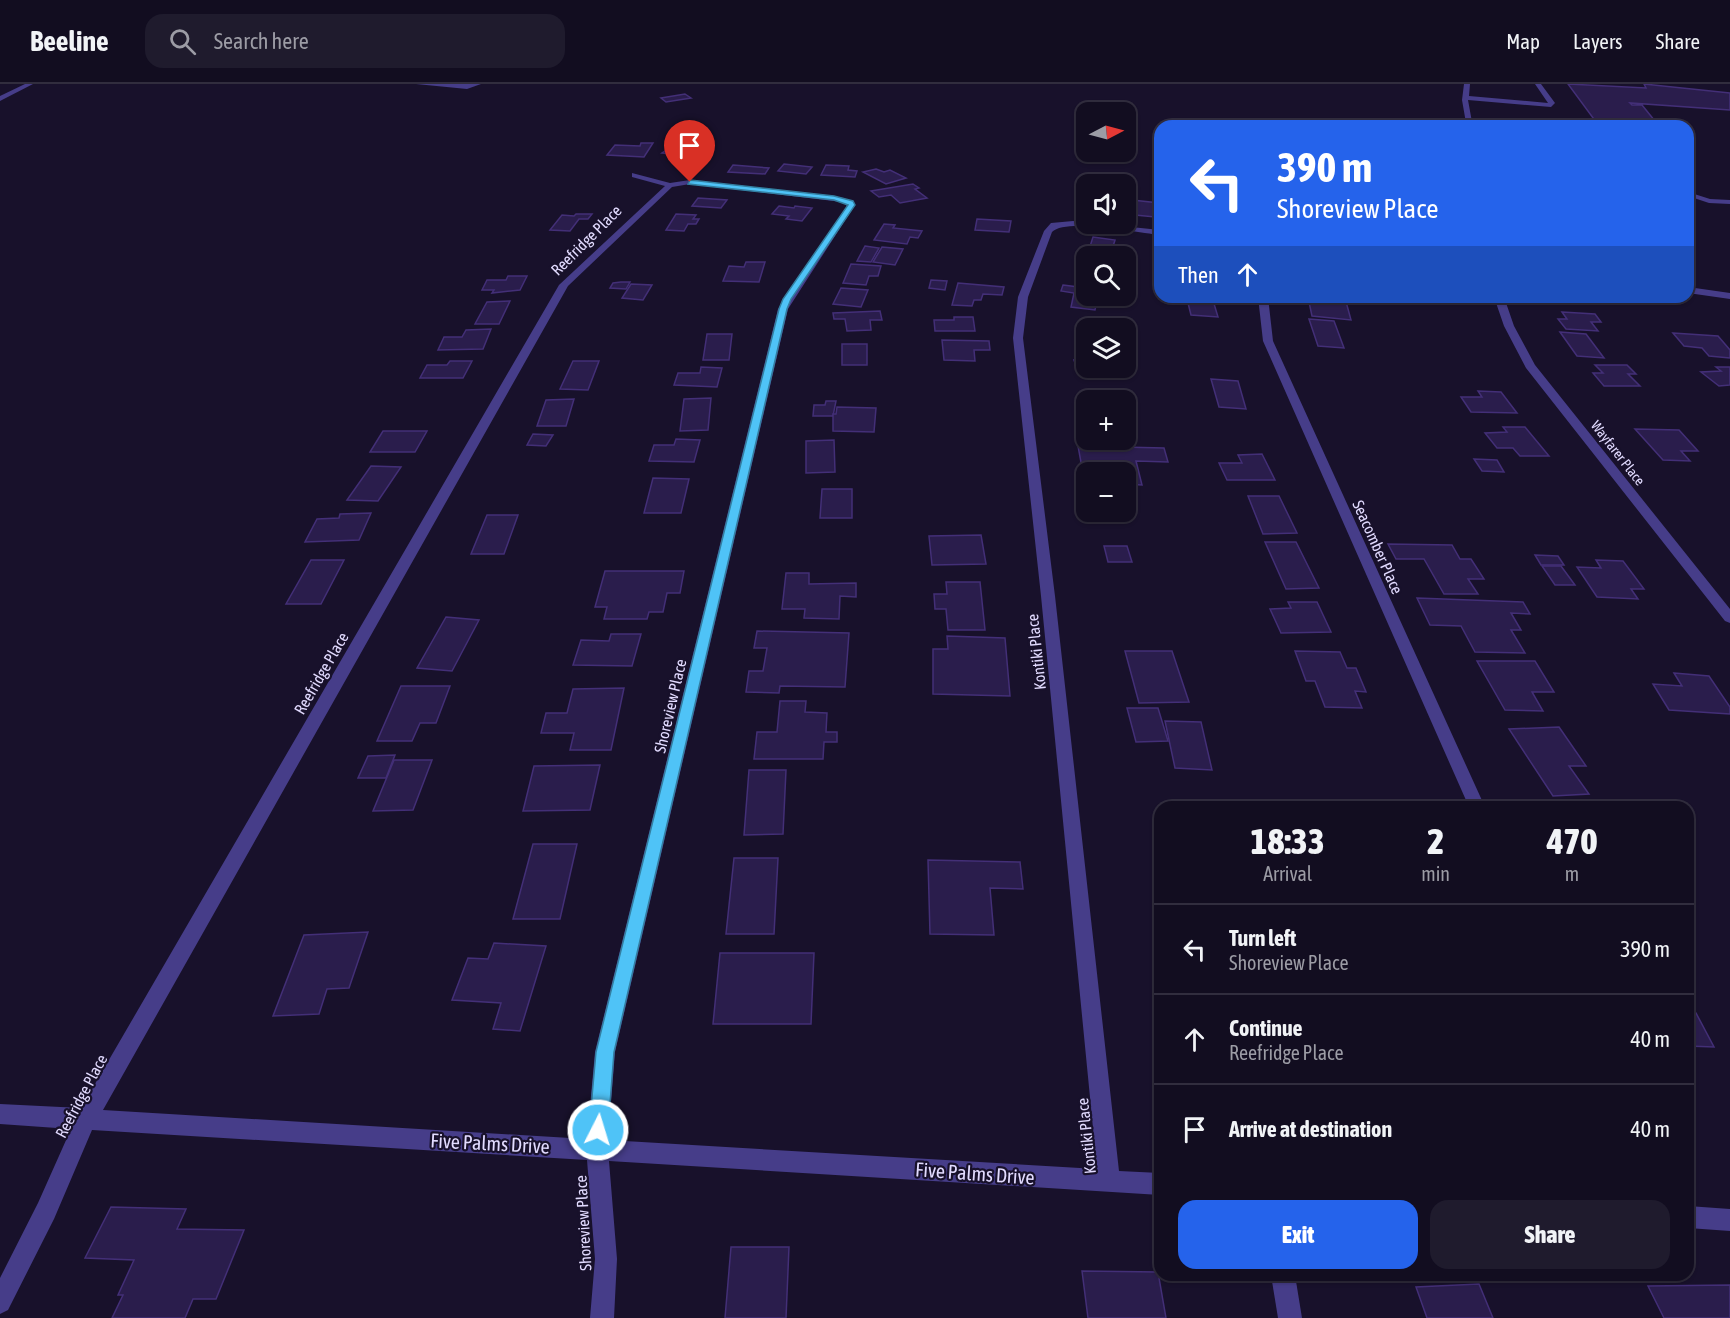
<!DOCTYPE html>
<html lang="en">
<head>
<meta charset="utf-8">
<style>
	body { margin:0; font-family:"Asap Condensed",sans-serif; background:#1f1b2d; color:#f1f3f6; height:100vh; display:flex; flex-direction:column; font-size:22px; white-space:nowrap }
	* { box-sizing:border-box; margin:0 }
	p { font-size:20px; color:#9c9ca5 }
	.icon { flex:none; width:33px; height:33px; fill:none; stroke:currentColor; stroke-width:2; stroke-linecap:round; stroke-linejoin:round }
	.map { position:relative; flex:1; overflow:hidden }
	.details { position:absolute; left:1154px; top:717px; width:540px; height:480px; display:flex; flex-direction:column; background:#120d20; border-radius:18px; box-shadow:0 2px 4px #0004,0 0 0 2px #312d3e }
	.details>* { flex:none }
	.guide { position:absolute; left:1154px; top:36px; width:540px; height:183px; border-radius:18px; box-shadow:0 2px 4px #0004,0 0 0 2px #312d3e; background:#2563eb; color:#fff; overflow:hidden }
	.needle { width:39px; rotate:84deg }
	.fabs { position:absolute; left:1076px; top:18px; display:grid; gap:12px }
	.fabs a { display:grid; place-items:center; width:60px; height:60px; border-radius:12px; background:#120d20; box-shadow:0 2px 4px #0004,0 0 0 2px #312d3e; font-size:30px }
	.pin { position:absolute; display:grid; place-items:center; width:51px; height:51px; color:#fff; margin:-62px -26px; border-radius:50% 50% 50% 0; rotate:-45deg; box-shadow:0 0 6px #0007 }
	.pin .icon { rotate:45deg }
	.me { position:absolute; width:66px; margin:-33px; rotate:5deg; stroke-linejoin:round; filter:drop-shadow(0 0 4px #0008) }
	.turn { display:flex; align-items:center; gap:21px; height:126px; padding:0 24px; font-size:27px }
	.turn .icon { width:78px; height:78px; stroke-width:2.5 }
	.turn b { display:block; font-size:42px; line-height:51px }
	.then { display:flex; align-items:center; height:57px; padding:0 24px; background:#0003; gap:12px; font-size:22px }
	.eta { display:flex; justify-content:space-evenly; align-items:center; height:102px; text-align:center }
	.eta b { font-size:36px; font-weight:800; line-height:42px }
	.cta { display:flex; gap:12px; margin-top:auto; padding:12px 24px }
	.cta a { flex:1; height:69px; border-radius:18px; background:#2563eb; color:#fff; font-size:24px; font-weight:800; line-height:69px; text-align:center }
	.cta a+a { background:#1f1b2d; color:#f1f3f6 }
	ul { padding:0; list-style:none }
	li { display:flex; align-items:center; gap:18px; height:90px; padding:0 24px; border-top:2px solid #312d3e }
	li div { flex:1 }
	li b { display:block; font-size:22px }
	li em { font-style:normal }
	header { display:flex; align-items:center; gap:36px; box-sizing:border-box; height:84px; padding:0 30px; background:#120d20; border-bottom:2px solid #312d3e }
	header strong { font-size:28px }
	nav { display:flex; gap:33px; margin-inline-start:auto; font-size:21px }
	.search { width:420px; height:54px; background:#1f1b2d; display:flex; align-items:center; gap:15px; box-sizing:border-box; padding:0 21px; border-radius:18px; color:#9c9ca5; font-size:22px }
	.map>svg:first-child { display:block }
</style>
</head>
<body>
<header>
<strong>Beeline</strong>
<div class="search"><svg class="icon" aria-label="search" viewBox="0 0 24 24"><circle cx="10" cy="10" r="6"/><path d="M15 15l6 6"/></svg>Search here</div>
<nav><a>Map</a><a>Layers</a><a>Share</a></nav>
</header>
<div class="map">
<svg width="1730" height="1234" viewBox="0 0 1730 1234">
	<rect width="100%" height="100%" fill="#18112b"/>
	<g fill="#2a1d4c" stroke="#432f77" stroke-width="1.5">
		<path d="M1568,0L1646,4L1644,0L1730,9V26L1630,19L1632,21H1642L1659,42H1599Z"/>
		<path d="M685,10L691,14L666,18L661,14Z"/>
		<path d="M641,59H653L644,73L607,71L615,61L640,62Z"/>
		<path d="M684,62L700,64L684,78L672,76L678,71L662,69L671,63L681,64Z"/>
		<path d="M784,80L812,83L806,90L778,87Z"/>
		<path d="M733,81L769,84L765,90L728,88Z"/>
		<path d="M826,81L849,82L848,86L857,87L855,93L821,91Z"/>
		<path d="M876,85L884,88L890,86L906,94L886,100L863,88Z"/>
		<path d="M913,100L919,104L915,105L927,114L900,119L891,111L879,113L871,107Z"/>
		<path d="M698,114L727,116L721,124L692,122Z"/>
		<path d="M1132,116L1159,119L1155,133L1125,130V119L1131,120Z"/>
		<path d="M779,122L794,124L795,122L812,124L802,137L786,135L789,132L772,130Z"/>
		<path d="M576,130H592L588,135H579L570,147L550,146L562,131L574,132Z"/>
		<path d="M676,130L696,131L693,135H699L696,140H688L684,147L666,146Z"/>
		<path d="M977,135L1011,137L1009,148L975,146Z"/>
		<path d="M884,140L895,141L893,144L922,147L918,154L910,153L907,160L874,156Z"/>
		<path d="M1093,153L1115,156L1110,172H1087Z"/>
		<path d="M865,162L879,164L871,178L857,177Z"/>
		<path d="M882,163L903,165L895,181L873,178Z"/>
		<path d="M746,178H765L759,198L723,197L729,182L744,183Z"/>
		<path d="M851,180L881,182L878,192H869L866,201L843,199Z"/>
		<path d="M508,192H527L520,206L492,209L494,206H482L487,196H506Z"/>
		<path d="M931,196L947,197L945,206L929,204Z"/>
		<path d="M621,198H630L626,205L610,204L613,199Z"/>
		<path d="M958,199L1004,203L1002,211L983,210L981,216H974L972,222L952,221Z"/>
		<path d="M631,200L652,201L643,216L622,214Z"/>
		<path d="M1063,201L1086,204V212H1098L1095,226L1071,223L1074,209L1061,207Z"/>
		<path d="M841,204L868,206L861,223L833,220Z"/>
		<path d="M1181,213H1212L1218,233L1191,231L1188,219H1182Z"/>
		<path d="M1293,213L1345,214L1351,236L1312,232L1309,218L1293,216Z"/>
		<path d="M510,217L499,240H475L487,218Z"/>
		<path d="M880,227L882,236H870L871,246L847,247L845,235H834L833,229Z"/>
		<path d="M1562,228L1595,230L1601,238H1591L1598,247L1566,245L1558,235H1567Z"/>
		<path d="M954,233H973L975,247H935L934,236H954Z"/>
		<path d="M1309,235L1334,237L1344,264L1318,262Z"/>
		<path d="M491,245L483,265L438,266L444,253H462L466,246Z"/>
		<path d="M1560,248L1586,250L1604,274L1577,272Z"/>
		<path d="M1673,249L1718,252L1730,266V274L1709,272L1702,264L1684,262Z"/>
		<path d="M707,250H732L729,276H703Z"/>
		<path d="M942,256L989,257L990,266H974L975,277L944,276Z"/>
		<rect x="842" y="260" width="25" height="21"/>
		<path d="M1081,267H1086V284H1111L1112,287L1078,288L1074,276H1084Z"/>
		<path d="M450,277H472L463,294H420L427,281H447Z"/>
		<path d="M573,277H599L588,306L560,305Z"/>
		<path d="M1595,281H1627L1636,290H1628L1640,302H1604L1593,289H1603Z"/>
		<path d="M701,283L722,284L717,303L674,301L678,289H700Z"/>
		<path d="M1716,283H1730V301L1719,302L1701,288L1721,287Z"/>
		<path d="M1211,295L1238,297L1246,325L1219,323Z"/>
		<path d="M1478,307L1501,308L1517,329L1471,328L1461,313H1482Z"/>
		<path d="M711,314L708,346L680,347L684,315Z"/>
		<path d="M574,315L566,342H537L546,316Z"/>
		<path d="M826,317H836L833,332H813L814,321H825Z"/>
		<path d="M837,323L876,324L874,348L833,347V330H836Z"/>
		<path d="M1503,343H1525L1549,372H1520L1513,364H1497L1485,349L1507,348Z"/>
		<path d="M1635,345L1679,346L1698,367H1681L1690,377L1663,376Z"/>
		<path d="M383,347H427L415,368H370Z"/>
		<path d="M533,350L553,351L546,362L527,361Z"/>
		<path d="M676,355L700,356L694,378L649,377L654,361H674Z"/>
		<path d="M834,356L835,388L806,389V357Z"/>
		<path d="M1078,362L1164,364L1168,378L1136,377L1142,401L1125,400V388H1086L1085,400Z"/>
		<path d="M1262,370L1275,396H1227L1219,379H1242L1238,371Z"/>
		<path d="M1474,375L1497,376L1504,388L1482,387Z"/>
		<path d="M371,382L401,383L378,417L347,416Z"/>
		<path d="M653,394L689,395L681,429H644Z"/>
		<path d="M822,405H852V434H820Z"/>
		<path d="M1248,412H1279L1297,449L1263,450Z"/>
		<path d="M371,429L359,456L305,458L317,435L339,434L340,430Z"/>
		<path d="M487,431H518L504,470H471Z"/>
		<path d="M981,451L986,480L932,481L929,452Z"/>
		<path d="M1265,458H1296L1319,504L1286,505Z"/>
		<path d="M1388,460L1452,461L1460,475H1471L1484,495H1468L1478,510H1444L1424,475H1396Z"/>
		<path d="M1104,462H1127L1132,478H1108Z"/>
		<path d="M1535,471L1558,472L1564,481H1541Z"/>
		<path d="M311,476H344L321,520H286Z"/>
		<path d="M1596,476L1623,477L1644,505H1631L1638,515L1597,513L1577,483L1601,484Z"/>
		<path d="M1542,482H1561L1575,501H1555Z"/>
		<path d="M605,487H684L680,509H667L663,528H649L647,535H604L607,523H595Z"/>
		<path d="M786,489H809V500L856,499V513L840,512L839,535L804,534L805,525H782Z"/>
		<path d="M946,498H980L985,546H948L946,525H935L934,510H947Z"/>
		<path d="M1417,514L1523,518L1530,530L1511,529L1521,546H1511L1525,569L1475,568L1461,542L1430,541Z"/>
		<path d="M1288,518H1317L1331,548L1281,549L1270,525L1291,524Z"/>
		<path d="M446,533L479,536L452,587L417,584Z"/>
		<path d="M757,547L849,549L845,603L780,602L779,609L746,608L749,587H763L767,564H754Z"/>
		<path d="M611,550H641L632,582L573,581L581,556L609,557Z"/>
		<path d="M947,552L1005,554L1010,612L933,610V565H948Z"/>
		<path d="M1125,567H1172L1189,618L1139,619Z"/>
		<path d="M1295,567L1340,568L1347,584H1356L1366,608L1355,607L1362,624L1325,623L1315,597H1306Z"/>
		<path d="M1477,577H1535L1554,608H1532L1543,627L1505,626Z"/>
		<path d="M1674,589L1709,592L1730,623V630L1669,626L1653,600L1682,602Z"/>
		<path d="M401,602H450L436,639H420L412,657H377Z"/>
		<path d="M624,604L611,666H570L574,649H541L546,629H567L573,605Z"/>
		<path d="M780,617H806L805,628L827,629L826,648H837V658H824L823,675H754L757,648H777Z"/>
		<path d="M1127,624H1158L1168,657L1136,658Z"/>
		<path d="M1165,637L1201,638L1212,686L1175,684Z"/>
		<path d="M1559,643L1586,682H1569L1589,710L1553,712L1509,645Z"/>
		<path d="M395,671L386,694H358L368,672Z"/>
		<path d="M394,676H432L413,726L373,727Z"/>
		<path d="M600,681L590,726L523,727L534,682Z"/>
		<path d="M749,686H786L783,750L744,751Z"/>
		<path d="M533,760H577L560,835H513Z"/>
		<path d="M734,774H778L774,850H726Z"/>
		<path d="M928,776L1020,778L1023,805L990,804L994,851L930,850Z"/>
		<path d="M368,848L349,904L327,905L319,930L273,932L304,851Z"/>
		<path d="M494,859L546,862L520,947L493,945L501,919L452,916L468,874L488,875Z"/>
		<path d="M720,869H814L811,940H713Z"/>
		<path d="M1688,929H1696L1714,963L1688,962Z"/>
		<path d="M111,1123L186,1125L177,1145L244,1146L216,1215H193L185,1234H112L123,1211H118L134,1176L85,1174Z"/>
		<path d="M731,1163H789L786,1234H725Z"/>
		<path d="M1082,1187L1158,1188L1166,1234H1088Z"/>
		<path d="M1479,1200L1493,1234H1427L1416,1203Z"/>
		<path d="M1730,1201V1234H1664L1648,1202Z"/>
	</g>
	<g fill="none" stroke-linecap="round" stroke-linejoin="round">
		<g fill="#463d89" fill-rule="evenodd">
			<path d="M25,0H33L0,17V12Z"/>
			<path d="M416,0H481L467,5Z"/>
			<path d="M1464,0H1470L1469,12L1548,19L1535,0H1541L1555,19L1551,23L1468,16L1472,38L1480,42H1471L1466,39L1462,16Z"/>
			<path d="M632,89L670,99L690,96L844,114L855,121L788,225L615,968L608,1056L1097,1085L1041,512L1013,254L1018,213L1044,147L1051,139L1073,137L1160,146V151C1138,149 1066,134 1052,148L1028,213L1023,254L1055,512L1119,1087L1160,1089V1111L609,1077L617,1175L614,1234H590L595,1175L587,1076L92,1046L54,1135L8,1226L0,1230V1194L38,1119L71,1045L0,1040V1020L81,1024L559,201L665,102L632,93ZM690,100L842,118L847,122L778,225L595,968L587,1055L103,1026L568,202L672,103Z"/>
			<path d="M1688,108L1710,115L1730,116V120L1709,119L1688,112Z"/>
			<path d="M1688,203L1730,209V215L1688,209Z"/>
			<path d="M1258,213H1268L1273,257L1485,723H1469L1263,257Z"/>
			<path d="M1494,213H1504L1514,242L1535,281L1730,525V539L1725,537L1526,284L1504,242Z"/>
			<path d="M1688,1122L1730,1125V1147L1688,1144Z"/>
			<path d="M1271,1191H1295L1302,1234H1278Z"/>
		</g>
	</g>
	<path fill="#4fc3f7" stroke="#337fa1" stroke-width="1.5" d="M690,96L834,112L853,117L855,121L791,215L787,225L614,968L608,1046L605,1053L598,1056L592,1053L589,1046L596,968L779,225L783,215L848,121L834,116L688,100Z"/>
	<g text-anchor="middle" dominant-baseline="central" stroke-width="4.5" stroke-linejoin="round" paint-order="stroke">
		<g font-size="14" fill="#e2dbff" stroke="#18112b">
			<text transform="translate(1618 369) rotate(52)">Wayfarer Place</text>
		</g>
		<g font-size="16" fill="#e2dbff" stroke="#18112b">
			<text transform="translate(586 156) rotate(-45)">Reefridge Place</text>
			<text transform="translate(1378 463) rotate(66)">Seacomber Place</text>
			<text transform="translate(1036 568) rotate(-96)">Kontiki Place</text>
			<text transform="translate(321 589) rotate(-60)">Reefridge Place</text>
			<text transform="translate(670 622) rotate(-77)">Shoreview Place</text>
			<text transform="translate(81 1012) rotate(-62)">Reefridge Place</text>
			<text transform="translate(1086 1052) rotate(-96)">Kontiki Place</text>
			<text transform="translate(583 1139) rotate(-93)">Shoreview Place</text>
		</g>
		<g font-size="20" fill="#e2dbff" stroke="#18112b">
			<text transform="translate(490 1059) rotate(3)">Five Palms Drive</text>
			<text transform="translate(975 1089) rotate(4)">Five Palms Drive</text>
		</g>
	</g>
</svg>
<div class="fabs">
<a><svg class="needle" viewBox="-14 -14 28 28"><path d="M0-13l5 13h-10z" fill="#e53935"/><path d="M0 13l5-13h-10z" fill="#9c9ca5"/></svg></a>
<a><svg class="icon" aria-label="sound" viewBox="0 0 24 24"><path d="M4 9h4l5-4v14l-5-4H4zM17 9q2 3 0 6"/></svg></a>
<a><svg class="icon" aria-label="search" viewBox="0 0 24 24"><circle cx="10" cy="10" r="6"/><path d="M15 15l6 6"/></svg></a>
<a><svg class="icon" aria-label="layers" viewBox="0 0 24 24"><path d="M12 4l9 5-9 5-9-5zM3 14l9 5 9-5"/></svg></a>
<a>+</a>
<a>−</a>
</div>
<div class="pin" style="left:690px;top:98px;background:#d93025"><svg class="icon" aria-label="arrive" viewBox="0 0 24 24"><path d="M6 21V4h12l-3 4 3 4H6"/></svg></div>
<svg class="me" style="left:598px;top:1046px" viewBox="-20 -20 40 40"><circle r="17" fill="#4fc3f7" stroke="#fff" stroke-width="3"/><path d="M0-11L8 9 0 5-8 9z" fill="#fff"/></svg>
<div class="guide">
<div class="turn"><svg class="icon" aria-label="left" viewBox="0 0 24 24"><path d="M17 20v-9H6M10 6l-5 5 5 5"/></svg><div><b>390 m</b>Shoreview Place</div></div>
<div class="then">Then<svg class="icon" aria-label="ahead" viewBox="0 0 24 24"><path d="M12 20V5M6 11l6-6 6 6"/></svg></div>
</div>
<section class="details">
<div class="eta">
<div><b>18:33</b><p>Arrival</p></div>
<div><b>2</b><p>min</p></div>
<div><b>470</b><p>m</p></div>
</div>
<ul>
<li><svg class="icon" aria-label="left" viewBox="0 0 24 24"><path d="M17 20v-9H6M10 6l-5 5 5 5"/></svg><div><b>Turn left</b><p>Shoreview Place</p></div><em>390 m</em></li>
<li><svg class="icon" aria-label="ahead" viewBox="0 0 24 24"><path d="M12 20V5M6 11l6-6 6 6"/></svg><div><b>Continue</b><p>Reefridge Place</p></div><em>40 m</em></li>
<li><svg class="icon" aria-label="arrive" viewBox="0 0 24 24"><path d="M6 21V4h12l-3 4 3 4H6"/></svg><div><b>Arrive at destination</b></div><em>40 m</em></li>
</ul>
<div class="cta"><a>Exit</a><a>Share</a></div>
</section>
</div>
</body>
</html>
